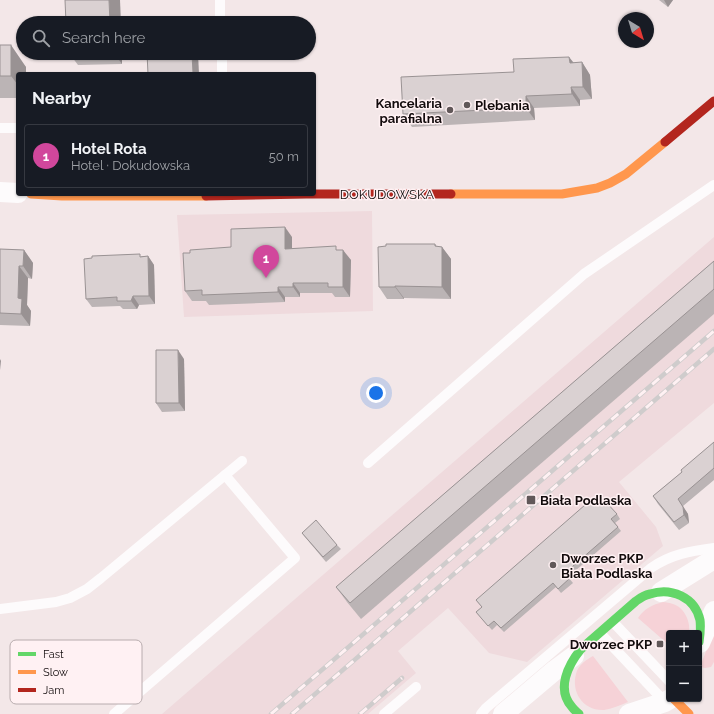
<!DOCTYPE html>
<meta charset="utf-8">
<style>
:root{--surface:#171b24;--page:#242831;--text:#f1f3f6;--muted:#9ea1a6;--line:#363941;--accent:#b0adaf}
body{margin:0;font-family:Raleway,sans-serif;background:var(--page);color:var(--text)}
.controls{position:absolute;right:12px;bottom:12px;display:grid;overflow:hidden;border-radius:4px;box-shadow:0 1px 3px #0004}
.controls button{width:36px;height:36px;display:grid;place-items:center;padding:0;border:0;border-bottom:1px solid var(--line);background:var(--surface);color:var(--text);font:20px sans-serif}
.compass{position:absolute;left:618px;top:12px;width:36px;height:36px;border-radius:50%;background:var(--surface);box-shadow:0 1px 3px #0004;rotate:142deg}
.you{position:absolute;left:376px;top:393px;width:14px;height:14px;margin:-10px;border:3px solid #fff;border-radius:50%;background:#1a73e8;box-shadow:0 0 0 6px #1a73e833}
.badge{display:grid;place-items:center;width:26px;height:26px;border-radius:50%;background:var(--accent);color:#fff;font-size:13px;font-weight:700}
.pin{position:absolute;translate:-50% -33px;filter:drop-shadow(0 1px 2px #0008)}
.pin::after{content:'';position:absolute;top:21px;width:14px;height:12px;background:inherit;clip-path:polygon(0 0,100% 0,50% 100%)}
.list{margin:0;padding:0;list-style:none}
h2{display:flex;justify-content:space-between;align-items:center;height:52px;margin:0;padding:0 16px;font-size:17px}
h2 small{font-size:13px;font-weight:400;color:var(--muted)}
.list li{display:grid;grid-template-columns:26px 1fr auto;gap:12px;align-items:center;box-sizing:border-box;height:64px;margin:0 8px 8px;padding:0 8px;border:1px solid var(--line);border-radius:4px}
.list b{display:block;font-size:15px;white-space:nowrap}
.list p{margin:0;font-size:13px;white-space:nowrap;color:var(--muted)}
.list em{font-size:13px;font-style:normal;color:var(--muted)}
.icon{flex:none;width:22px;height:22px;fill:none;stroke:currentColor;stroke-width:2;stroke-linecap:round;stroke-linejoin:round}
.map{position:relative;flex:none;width:714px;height:714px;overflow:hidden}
.search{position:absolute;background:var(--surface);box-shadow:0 1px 3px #0004;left:16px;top:16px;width:300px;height:44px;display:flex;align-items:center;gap:10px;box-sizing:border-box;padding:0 14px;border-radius:22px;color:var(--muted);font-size:15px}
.panel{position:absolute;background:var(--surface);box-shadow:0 1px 3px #0004;left:16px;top:72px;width:300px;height:124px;border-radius:4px}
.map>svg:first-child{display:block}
.built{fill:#efdadd}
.green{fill:#f6d2d7}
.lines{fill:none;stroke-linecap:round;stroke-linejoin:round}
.lane{stroke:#fdfbfc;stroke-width:10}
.street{stroke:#fdfbfc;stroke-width:20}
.fast{stroke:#63d668;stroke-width:9}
.slow{stroke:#ff974d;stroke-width:9}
.jam{stroke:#b3261e;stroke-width:9}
.rail-casing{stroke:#cfcccc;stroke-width:4.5}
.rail{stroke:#fff1f3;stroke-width:3;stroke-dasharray:9;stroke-linecap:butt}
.wall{fill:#bbb4b5}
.shaded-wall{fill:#999293}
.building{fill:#dad1d2;stroke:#999293}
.poi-dot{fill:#615859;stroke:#fff1f3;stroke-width:1.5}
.labels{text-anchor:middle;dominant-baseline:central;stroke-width:3;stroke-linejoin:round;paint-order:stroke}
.poi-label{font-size:13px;font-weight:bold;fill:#120b0c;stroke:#fff1f3;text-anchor:start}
.street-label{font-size:13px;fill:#120b0c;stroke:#fff1f3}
.key{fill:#fff1f3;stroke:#b8acae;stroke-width:1}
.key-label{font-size:11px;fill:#120b0c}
</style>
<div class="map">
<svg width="714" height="714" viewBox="0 0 714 714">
<rect width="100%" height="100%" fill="#f3e7e8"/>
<g class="built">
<polygon points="372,211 373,311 184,317 177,215"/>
<polygon points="714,237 714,403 619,482 656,527 663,546 527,662 489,653 448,608 398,651 416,673 368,714 162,714"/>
</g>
<g class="green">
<path d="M663 602C666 602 670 603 673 604 684 607 691 622 689 633H669V645L638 618C645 608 652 605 663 602Z"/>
<polygon points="714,630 714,662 711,667 705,668 700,667"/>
<path d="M593 656 628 702C620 705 612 709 604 710 583 711 571 692 576 674 578 665 586 660 593 656Z"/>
</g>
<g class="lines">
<g class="lane">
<polyline points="220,0 220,23"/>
<polyline points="222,53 222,74"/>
<polyline points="0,128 18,128"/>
<polyline points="368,463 584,274 714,185"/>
<polyline points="0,609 56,602 70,598 87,589 101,578 242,461"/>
<polyline points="613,622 669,681"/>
<polyline points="600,633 665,702"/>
<polyline points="114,714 295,558 225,475"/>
<polyline points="384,714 416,687"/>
<path d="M481 714 486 708 651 568C671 554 691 551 714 548"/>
</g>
<g class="street">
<polyline points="0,192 18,193"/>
<polyline points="661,592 714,559"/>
<polyline points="700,643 714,611"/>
<polyline points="503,714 555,670 574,656"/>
<polyline points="629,714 665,702 670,699"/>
</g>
<path class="fast" d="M579 714C577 712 574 710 572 707 556 689 568 665 581 649L636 601C640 598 645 595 650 594 671 587 695 597 700 620 701 627 700 635 699 642"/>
<g class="slow">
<polyline points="31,194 62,196 206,196"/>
<polyline points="451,194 562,194 597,188 610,183 626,174 665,142"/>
<polyline points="674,699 689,714"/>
</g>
<g class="jam">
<polyline points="665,142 714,101"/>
<polyline points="206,196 306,194 451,194"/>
</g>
<g class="rail-casing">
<g id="rail">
<polyline points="271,714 714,331"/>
<polyline points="292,714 714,349"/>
<polyline points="360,714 402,678"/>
</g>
</g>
<use href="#rail" class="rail"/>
</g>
<g class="wall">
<polygon points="659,0 673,0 668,7"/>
<polygon points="0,45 26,67 18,74 18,98 0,98"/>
<polygon points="69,53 122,53 122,64 78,65"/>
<polygon points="569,57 574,63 582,62 590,75 592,99 580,100 580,106 534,108 535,120 412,127 403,114 514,72"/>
<polygon points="292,237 292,248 339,250 351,260 350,297 335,297 332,293 300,293 300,297 285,297 285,302 209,305 206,301 192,301 185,291 231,247"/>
<polygon points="437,246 442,247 451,259 451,299 404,298 404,299 387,299 379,287"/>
<polygon points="0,249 24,250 33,263 32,279 28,278 27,305 31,311 30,326 0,325"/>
<polygon points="142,256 148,256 154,265 155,304 139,305 137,309 123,309 120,306 92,307 86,299"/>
<polygon points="714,261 714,314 361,619 347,602 336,587"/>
<polygon points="184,359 185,411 162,412 156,403"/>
<polygon points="714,442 714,480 683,506 688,514 689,523 679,530 658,504 653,496 682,472"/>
<polygon points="600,505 617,514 620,519 615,523 621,531 568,577 573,583 561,593 556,587 504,632 497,625 492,630 476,612 482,607 476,600"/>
<polygon points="302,533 337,545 341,549 326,562 305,537"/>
</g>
<g class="shaded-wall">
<polygon points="109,0 120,0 121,23 110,23"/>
<polygon points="664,0 673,0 668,7"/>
<polygon points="11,45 26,67 26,74 18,74 18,85 11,76"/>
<polygon points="114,53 122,53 122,64"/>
<polygon points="192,53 198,53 199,74 193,74"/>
<polygon points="569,57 578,69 570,63"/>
<polygon points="582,62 590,75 592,99 583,87"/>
<polygon points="571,87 580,100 580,106 572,94"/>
<polygon points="526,96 534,108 535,120 526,108"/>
<polygon points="285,227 292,237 292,259 285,249"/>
<polygon points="435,244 442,254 442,247 451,259 451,299 442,287"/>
<polygon points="24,250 33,263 32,279 23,266"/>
<polygon points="343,250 351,260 350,297 343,287"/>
<polygon points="148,256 154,265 155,304 149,296"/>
<polygon points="19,266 28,278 27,305 31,311 30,326 21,314 18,298"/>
<polygon points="293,283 300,293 300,297 293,287"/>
<polygon points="395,286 404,298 404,299 395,287"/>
<polygon points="278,287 285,297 285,302 278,292"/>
<polygon points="133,296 139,305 137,309 131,301"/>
<polygon points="178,350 184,359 185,411 179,403"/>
<polygon points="0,359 1,361 0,370"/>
<polygon points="678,499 688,514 689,523 684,515"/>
</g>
<g class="building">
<polygon points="65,0 109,0 110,23 66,23"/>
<rect x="0" y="45" width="11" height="31"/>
<polygon points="147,53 192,53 193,74 148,74"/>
<polygon points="569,57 570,63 582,62 583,87 571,87 572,94 526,96 526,108 403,114 401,77 514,72 513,59"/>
<polygon points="285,227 285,249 336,246 336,250 343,250 343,287 328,287 328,283 293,283 293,287 278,287 278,292 202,295 202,290 185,291 183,253 190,253 190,250 231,247 231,229"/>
<polygon points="386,244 435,244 435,246 442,247 442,287 395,286 395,287 379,287 378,247 386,246"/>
<polygon points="0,249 24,250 23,266 19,266 18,298 22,299 21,314 0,313"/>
<polygon points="140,254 140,257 148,256 149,296 133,296 131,301 117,301 117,297 86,299 84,259 92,258 92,256"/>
<polygon points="714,261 714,289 350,603 336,587"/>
<polygon points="156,350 178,350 179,403 156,403"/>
<polygon points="714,442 714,468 678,499 683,507 684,515 674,522 653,496 682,472 681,470"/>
<polygon points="593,498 600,505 605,501 617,514 611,519 618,527 565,573 570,578 558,589 553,583 501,628 494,621 488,626 476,612 482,607 476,600"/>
<polygon points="316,520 337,545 323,557 302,533"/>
</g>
<g class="poi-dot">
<circle cx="467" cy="105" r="4"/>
<circle cx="450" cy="110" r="4"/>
<rect x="526" y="495" width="10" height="10" rx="2"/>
<circle cx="553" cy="565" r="4"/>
<rect x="656" y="640" width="8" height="8" rx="2"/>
</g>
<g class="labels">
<g class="poi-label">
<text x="442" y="103" text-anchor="end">Kancelaria<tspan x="442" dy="15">parafialna</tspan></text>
<text x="475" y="105">Plebania</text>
<text x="540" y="500">Biała Podlaska</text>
<text x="561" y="558">Dworzec PKP<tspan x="561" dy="15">Biała Podlaska</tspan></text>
<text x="652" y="644" text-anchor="end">Dworzec PKP</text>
</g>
<g class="street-label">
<text x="387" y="194">DOKUDOWSKA</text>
</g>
</g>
<rect x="10" y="640" width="132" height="64" rx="6" class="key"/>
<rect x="18" y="652" width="18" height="4" fill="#63d668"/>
<rect x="18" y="670" width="18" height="4" fill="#ff974d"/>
<rect x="18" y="688" width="18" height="4" fill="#b3261e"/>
<g class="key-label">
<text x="43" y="658">Fast</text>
<text x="43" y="676">Slow</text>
<text x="43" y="694">Jam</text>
</g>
</svg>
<div class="controls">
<button>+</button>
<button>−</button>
</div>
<svg class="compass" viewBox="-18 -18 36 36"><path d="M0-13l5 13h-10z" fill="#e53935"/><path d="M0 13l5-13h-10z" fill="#9ea1a6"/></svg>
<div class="you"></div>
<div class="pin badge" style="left:266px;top:278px;background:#d1479c">1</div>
<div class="search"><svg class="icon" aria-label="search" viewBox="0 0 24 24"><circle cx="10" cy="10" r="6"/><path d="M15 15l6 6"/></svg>Search here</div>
<section class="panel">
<h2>Nearby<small></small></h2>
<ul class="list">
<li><span class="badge" style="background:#d1479c">1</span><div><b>Hotel Rota</b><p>Hotel · Dokudowska</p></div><em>50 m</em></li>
</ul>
</section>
</div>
